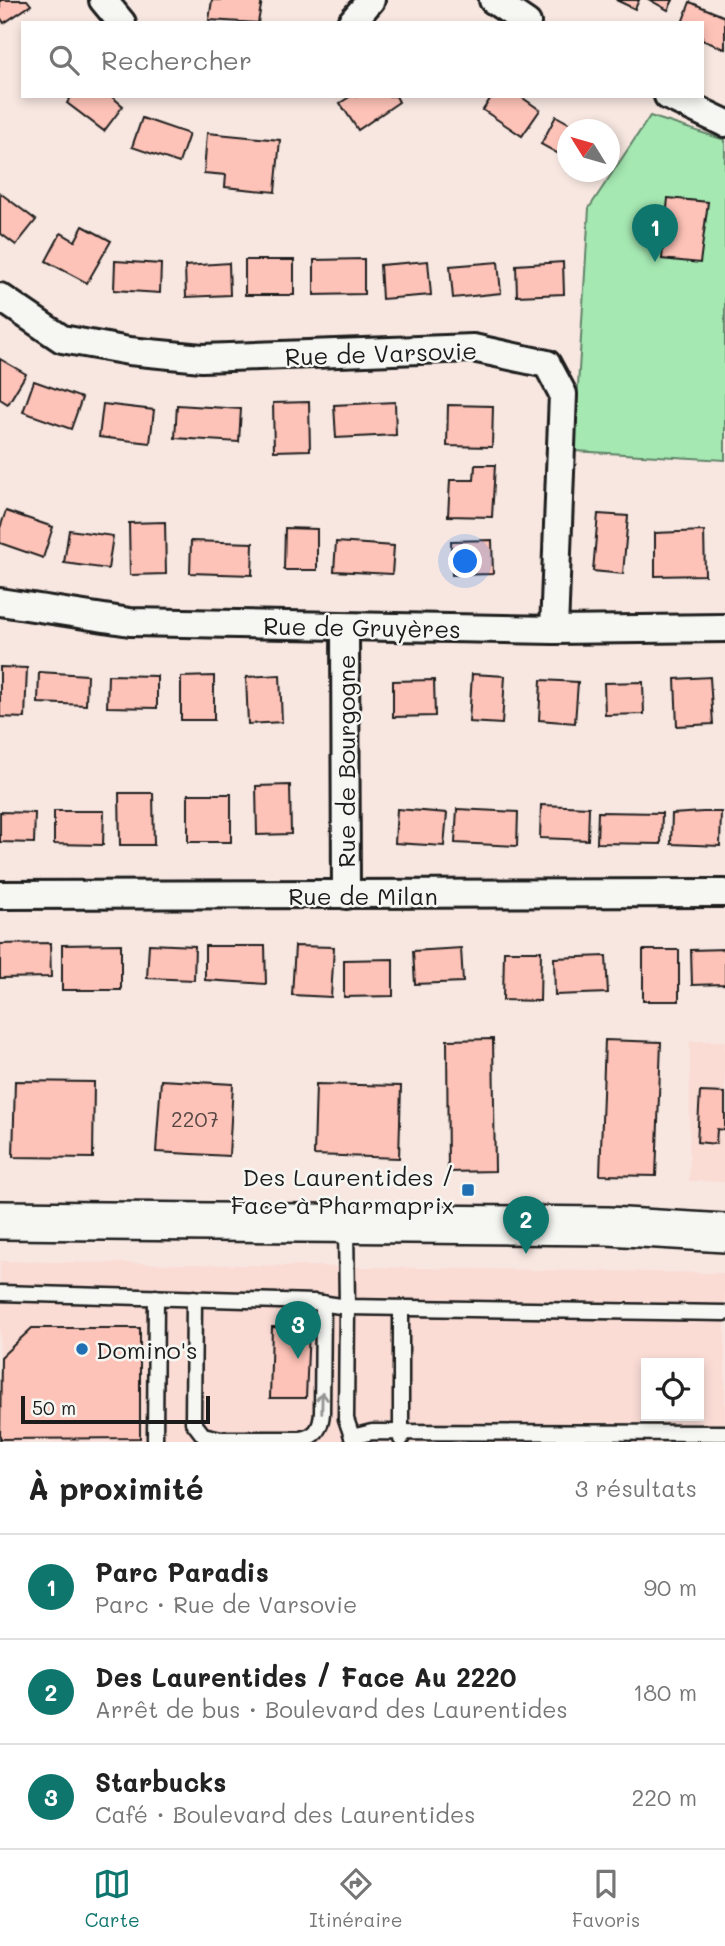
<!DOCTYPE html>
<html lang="fr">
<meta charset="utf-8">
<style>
:root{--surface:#fff;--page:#f2f2f2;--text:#222;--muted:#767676;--line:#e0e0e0;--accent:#0f766e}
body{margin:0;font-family:Mali,sans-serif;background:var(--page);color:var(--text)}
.controls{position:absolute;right:21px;bottom:21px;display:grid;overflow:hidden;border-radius:0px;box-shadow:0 4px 10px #0003}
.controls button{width:63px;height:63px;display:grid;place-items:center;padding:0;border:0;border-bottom:2px solid var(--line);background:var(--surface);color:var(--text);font:35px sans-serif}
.compass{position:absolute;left:557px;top:119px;width:63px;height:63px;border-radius:50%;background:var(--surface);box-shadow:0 4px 10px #0003;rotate:307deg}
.scale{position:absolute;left:21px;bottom:18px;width:189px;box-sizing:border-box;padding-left:7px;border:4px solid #1c1c1c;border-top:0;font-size:19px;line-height:24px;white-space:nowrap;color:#1c1c1c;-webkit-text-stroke:5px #f6f6f2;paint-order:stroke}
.you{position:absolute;left:466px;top:562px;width:24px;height:24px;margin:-18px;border:5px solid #fff;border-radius:50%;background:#1a73e8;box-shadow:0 0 0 10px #1a73e833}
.badge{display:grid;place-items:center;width:46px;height:46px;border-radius:50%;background:var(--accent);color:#fff;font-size:23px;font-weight:700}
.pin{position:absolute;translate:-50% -58px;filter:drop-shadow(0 2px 4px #0008)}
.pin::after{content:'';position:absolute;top:37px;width:24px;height:21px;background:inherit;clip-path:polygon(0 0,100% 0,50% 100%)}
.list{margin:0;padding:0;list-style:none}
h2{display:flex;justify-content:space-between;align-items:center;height:91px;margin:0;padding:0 28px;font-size:30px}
h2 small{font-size:23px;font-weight:400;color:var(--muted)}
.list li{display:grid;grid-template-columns:46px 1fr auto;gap:21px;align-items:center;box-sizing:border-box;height:105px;padding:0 28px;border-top:2px solid var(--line)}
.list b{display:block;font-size:26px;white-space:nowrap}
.list p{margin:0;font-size:23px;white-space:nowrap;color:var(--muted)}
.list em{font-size:23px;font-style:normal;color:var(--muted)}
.icon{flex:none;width:38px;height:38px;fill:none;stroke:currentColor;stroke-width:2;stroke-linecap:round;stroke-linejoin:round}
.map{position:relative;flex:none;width:725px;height:1442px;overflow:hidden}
.search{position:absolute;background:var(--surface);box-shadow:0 4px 10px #0003;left:21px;right:21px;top:21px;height:77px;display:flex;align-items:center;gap:18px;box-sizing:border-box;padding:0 24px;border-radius:0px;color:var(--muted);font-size:26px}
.sheet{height:406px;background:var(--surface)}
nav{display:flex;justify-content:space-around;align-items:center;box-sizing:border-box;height:98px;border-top:2px solid var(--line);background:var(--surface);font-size:19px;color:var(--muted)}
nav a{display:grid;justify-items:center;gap:4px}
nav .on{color:var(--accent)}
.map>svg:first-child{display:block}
.built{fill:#fadcd5;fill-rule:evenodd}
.green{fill:#a5e8b2;stroke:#608267;stroke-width:2}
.building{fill:#fec3b8;stroke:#1c1c1c;stroke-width:2}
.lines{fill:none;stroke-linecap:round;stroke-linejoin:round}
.lane-casing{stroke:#1c1c1c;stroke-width:19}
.street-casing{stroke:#1c1c1c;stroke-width:32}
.secondary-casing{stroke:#1c1c1c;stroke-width:42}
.lane{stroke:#f6f6f2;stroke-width:14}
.street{stroke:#f6f6f2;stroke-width:26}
.secondary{stroke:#f6f6f2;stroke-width:37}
.oneway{stroke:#949492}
.poi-dot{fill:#1f6fb2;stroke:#f6f6f2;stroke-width:2.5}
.labels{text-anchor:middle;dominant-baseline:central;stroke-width:5;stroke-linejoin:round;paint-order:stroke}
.number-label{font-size:21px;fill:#544643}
.street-label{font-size:24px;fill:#1c1c1c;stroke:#f6f6f2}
.poi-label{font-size:24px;fill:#1c1c1c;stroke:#f6f6f2;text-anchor:end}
</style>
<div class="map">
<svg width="725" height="1442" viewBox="0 0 725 1442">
<rect width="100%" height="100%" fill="#f8e7e1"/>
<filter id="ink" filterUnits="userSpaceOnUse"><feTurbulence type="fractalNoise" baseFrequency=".0143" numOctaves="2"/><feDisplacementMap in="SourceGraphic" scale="14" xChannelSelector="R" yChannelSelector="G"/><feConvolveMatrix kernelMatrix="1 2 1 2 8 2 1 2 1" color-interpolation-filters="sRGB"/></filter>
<g filter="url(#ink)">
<g class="built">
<polygon points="690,1041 725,1041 725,1182 689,1181"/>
<path d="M0 1261 725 1273V1442H0ZM646 1363H699V1416H646Z"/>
</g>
<polygon class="green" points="650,116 725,140 725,460 574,451 589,208"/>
<g class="building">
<polygon points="0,0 27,0 31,5 4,23 0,17"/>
<polygon points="212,0 262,0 258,23 209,20"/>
<polygon points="616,0 639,0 635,9"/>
<polygon points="650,0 673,0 668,10"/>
<polygon points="690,2 725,17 725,49 702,40 702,23 682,23"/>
<polygon points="72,96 111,96 123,106 104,131 67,103"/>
<polygon points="351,96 396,96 399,102 358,130 340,103"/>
<polygon points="492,96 520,96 540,110 522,136 483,110"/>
<polygon points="556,116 581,130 568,130 568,159 541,144"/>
<polygon points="142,118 189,134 179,163 132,147"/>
<polygon points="207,133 280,140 275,192 225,187 226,175 204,173"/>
<polygon points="0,193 36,220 16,245 0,233"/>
<polygon points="668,198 708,202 700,263 662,259"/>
<polygon points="83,226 111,241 87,283 46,261 61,233 75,241"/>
<polygon points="364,259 364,294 314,295 314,260"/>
<rect x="245" y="260" width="49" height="35"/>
<polygon points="115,261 161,264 160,293 114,290"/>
<polygon points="428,261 431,295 382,299 380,265"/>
<polygon points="498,262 501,293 453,298 450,266"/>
<polygon points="563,262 564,294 517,296 516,265"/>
<polygon points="229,263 230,295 186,297 185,266"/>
<polygon points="0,359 26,374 8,404 0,399"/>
<polygon points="34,381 82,398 71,429 23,412"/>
<polygon points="309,402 310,450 274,451 273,403"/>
<polygon points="395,402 396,435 336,438 334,405"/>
<polygon points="103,404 154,410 150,443 99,437"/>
<polygon points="177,405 241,409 239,442 175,438"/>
<polygon points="448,405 493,406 492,447 447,446"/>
<polygon points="475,465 495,465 492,517 448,516 450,480 474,480"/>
<polygon points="6,511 53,527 43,558 0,543 0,528"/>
<polygon points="598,514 628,516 623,574 593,571"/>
<polygon points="165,522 166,574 130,575 129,523"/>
<polygon points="285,528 317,529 317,570 284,570"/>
<polygon points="69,530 113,536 108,569 64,563"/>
<polygon points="704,531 705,575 655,576 655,533"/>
<polygon points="492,540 493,574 452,575 451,541"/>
<polygon points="191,541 253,543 252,575 190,573"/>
<polygon points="336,542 394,546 392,574 334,571"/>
<polygon points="0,667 27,668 25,718 0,717"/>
<polygon points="39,672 87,675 86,705 38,703"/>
<polygon points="472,674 505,676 502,724 469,722"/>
<polygon points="108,675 157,676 157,708 107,707"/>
<polygon points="280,675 282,722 248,724 246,677"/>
<polygon points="214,676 214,720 181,720 181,677"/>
<polygon points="710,677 713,724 677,726 675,679"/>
<polygon points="434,680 435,716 393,717 393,681"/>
<polygon points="541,680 578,682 575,723 539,720"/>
<polygon points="643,682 644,714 605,715 604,683"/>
<polygon points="290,785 291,834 257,835 256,786"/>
<polygon points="119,793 153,793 154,845 120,845"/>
<rect x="188" y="794" width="43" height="48"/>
<polygon points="541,805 589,807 588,840 540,838"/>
<polygon points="397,809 447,813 444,846 395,843"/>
<polygon points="457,809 518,812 517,846 455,843"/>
<polygon points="54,811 104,811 103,845 54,844"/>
<polygon points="0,812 35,813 34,843 0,842"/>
<polygon points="598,812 662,813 661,844 597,843"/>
<polygon points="703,812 721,812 720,846 671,844 672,814"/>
<polygon points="50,943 51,977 0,978 0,944"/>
<polygon points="121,944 121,990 62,990 62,945"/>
<polygon points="149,944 195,946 194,980 147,978"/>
<polygon points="205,946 265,946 266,984 205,980"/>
<polygon points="295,946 334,947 331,997 292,995"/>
<polygon points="461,948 463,982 415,984 413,951"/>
<polygon points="725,949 725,984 692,985 691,950"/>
<rect x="643" y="950" width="36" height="51"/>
<polygon points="504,951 541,951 540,1001 503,1000"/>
<polygon points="606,956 608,993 555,995 554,958"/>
<polygon points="393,959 393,996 344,997 344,960"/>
<polygon points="493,1039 495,1171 448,1172 447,1040"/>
<polygon points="605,1040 661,1042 656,1176 600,1175"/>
<polygon points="161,1080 233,1084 229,1156 156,1152"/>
<polygon points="15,1081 94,1082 93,1158 13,1157"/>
<polygon points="316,1084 401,1086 399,1158 314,1155"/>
<polygon points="700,1092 725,1093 725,1130 717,1129 716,1144 697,1142"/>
<polygon points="272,1327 309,1328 306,1398 270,1398"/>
<polygon points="32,1328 140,1328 140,1438 0,1439 1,1357"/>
</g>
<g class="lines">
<g class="lane-casing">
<g id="lane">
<polyline points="346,1224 347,1307 725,1313"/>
<polyline points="0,1293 314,1302 347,1307 346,1419 354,1442"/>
<path d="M194 1298 193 1422 203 1435 221 1439H300C316 1437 321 1428 322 1413L323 1303"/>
<polyline points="401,1308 401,1439"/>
<polyline points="352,1437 372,1432 725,1433"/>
<polyline points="155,1442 156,1297"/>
</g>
</g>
<g class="street-casing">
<g id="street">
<polyline points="103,0 122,23"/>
<polyline points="493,0 527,23"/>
<polyline points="351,23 371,0"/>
<polyline points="668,96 725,123"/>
<polyline points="0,297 62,339 129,351 202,358 473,348 547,364 563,394 554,630"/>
<polyline points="0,602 130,622 554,630 725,628"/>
<polyline points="345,627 346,895"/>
<polyline points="0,895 725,893"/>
</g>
</g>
<g class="secondary-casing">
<polyline id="secondary" points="0,1220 608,1226 725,1233"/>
</g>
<use href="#lane" class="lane"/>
<use href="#street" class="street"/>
<use href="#secondary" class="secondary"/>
</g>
<defs><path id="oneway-shaft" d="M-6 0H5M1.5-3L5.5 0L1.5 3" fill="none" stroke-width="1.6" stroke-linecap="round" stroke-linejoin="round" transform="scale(1.75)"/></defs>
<use class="oneway" href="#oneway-shaft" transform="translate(322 1402) rotate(-89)"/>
</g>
<g class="poi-dot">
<rect x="461" y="1183" width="14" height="14" rx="3.5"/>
<circle cx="82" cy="1349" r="7"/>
</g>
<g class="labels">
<g class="number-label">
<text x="195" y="1118">2207</text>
</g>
<g class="street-label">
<text transform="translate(381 353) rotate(-2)">Rue de Varsovie</text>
<text transform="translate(362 627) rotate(1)">Rue de Gruyères</text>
<text transform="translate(345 761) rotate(-90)">Rue de Bourgogne</text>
<text x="363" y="895">Rue de Milan</text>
</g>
<g class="poi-label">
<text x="454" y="1176">Des Laurentides /<tspan x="454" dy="28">Face à Pharmaprix</tspan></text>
<text x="96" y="1349" text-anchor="start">Domino's</text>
</g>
</g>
</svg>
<div class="controls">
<button><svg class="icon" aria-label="locate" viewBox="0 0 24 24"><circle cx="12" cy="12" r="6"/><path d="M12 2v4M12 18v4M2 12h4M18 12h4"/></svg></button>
</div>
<svg class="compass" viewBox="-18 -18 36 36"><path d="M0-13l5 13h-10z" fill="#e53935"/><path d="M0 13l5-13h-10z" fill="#767676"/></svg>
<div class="scale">50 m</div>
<div class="you"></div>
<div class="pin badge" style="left:655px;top:262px">1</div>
<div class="pin badge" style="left:526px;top:1254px">2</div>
<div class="pin badge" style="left:298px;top:1359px">3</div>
<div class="search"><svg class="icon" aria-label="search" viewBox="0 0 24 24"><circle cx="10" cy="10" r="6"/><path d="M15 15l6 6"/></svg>Rechercher</div>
</div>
<section class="sheet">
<h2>À proximité<small>3 résultats</small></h2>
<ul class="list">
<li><span class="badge">1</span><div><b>Parc Paradis</b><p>Parc · Rue de Varsovie</p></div><em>90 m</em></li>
<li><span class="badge">2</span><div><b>Des Laurentides / Face Au 2220</b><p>Arrêt de bus · Boulevard des Laurentides</p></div><em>180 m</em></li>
<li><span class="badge">3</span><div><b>Starbucks</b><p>Café · Boulevard des Laurentides</p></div><em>220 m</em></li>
</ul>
</section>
<nav>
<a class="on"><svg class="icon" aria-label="map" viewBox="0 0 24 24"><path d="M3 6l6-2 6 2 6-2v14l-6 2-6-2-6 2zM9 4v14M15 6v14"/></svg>Carte</a>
<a><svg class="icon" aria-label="directions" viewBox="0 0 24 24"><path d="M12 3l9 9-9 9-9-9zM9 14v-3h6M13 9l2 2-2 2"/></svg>Itinéraire</a>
<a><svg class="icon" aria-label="saved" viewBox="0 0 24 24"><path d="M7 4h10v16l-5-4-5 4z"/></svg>Favoris</a>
</nav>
